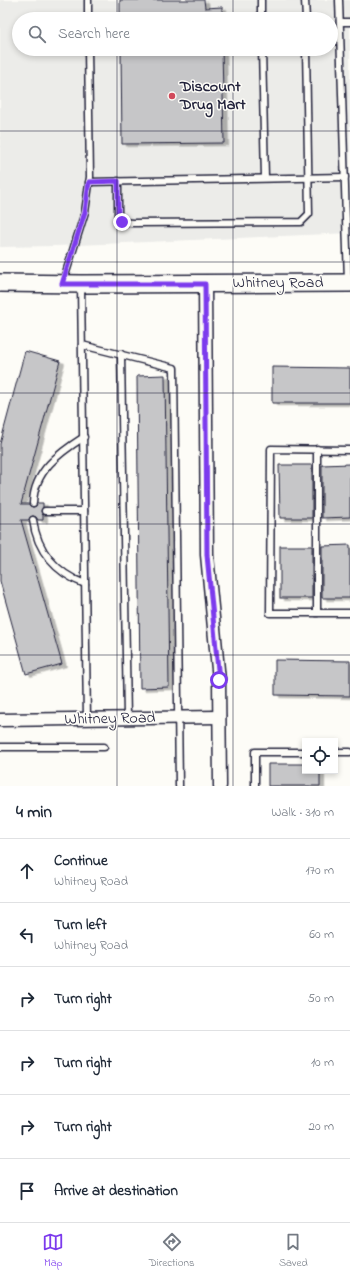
<!DOCTYPE html>
<meta charset="utf-8">
<style>
:root{--surface:#fff;--page:#f6f6f7;--text:#1f2937;--muted:#747a83;--line:#e0e1e3;--accent:#7c3aed}
body{margin:0;font-family:"Indie Flower",sans-serif;background:var(--page);color:var(--text)}
.controls{position:absolute;right:12px;bottom:12px;display:grid;overflow:hidden;border-radius:0px;box-shadow:0 2px 6px #0003}
.controls button{width:36px;height:36px;display:grid;place-items:center;padding:0;border:0;border-bottom:1px solid var(--line);background:var(--surface);color:var(--text);font:20px sans-serif}
.stop{position:absolute;width:12px;height:12px;margin:-9px;border:3px solid #7c3aed;border-radius:50%;background:#fff}
.stop.end{background:#7c3aed;border-color:#fff;box-shadow:0 1px 4px #0008}
.list{margin:0;padding:0;list-style:none}
h2{display:flex;justify-content:space-between;align-items:center;height:52px;margin:0;padding:0 16px;font-size:17px}
h2 small{font-size:13px;font-weight:400;color:var(--muted)}
.list li{display:grid;grid-template-columns:26px 1fr auto;gap:12px;align-items:center;box-sizing:border-box;height:64px;padding:0 16px;border-top:1px solid var(--line)}
.list b{display:block;font-size:15px;white-space:nowrap}
.list p{margin:0;font-size:13px;white-space:nowrap;color:var(--muted)}
.list em{font-size:13px;font-style:normal;color:var(--muted)}
.icon{flex:none;width:22px;height:22px;fill:none;stroke:currentColor;stroke-width:2;stroke-linecap:round;stroke-linejoin:round}
.map{position:relative;flex:none;width:350px;height:786px;overflow:hidden}
.search{position:absolute;background:var(--surface);box-shadow:0 2px 6px #0003;left:12px;right:12px;top:12px;height:44px;display:flex;align-items:center;gap:10px;box-sizing:border-box;padding:0 14px;border-radius:22px;color:var(--muted);font-size:15px}
.sheet{height:436px;background:var(--surface)}
nav{display:flex;justify-content:space-around;align-items:center;box-sizing:border-box;height:56px;border-top:1px solid var(--line);background:var(--surface);font-size:11px;color:var(--muted)}
nav a{display:grid;justify-items:center;gap:2px}
nav .on{color:var(--accent)}
.map>svg:first-child{display:block}
.built{fill:#ecece9;fill-rule:evenodd}
.building{fill:#c6c6c8;stroke:#22223b;filter:url(#shadow)}
.lines{fill:none;stroke-linecap:round;stroke-linejoin:round}
.lane-casing{stroke:#22223b;stroke-width:9}
.street-casing{stroke:#22223b;stroke-width:15}
.secondary-casing{stroke:#22223b;stroke-width:20}
.lane{stroke:#fdfcf7;stroke-width:6}
.street{stroke:#fdfcf7;stroke-width:12}
.secondary{stroke:#fdfcf7;stroke-width:17}
.route{stroke:#7c3aed;stroke-width:5}
.grid{fill:none;stroke:#22223b;stroke-width:1;stroke-opacity:0.55}
.poi-dot{fill:#d1495b;stroke:#fdfcf7;stroke-width:1.5}
.labels{text-anchor:middle;dominant-baseline:central;stroke-width:3;stroke-linejoin:round;paint-order:stroke}
.poi-label{font-size:16px;font-weight:bold;fill:#22223b;stroke:#fdfcf7;text-anchor:start}
.street-label{font-size:16px;fill:#22223b;stroke:#fdfcf7}
</style>
<div class="map">
<svg width="350" height="786" viewBox="0 0 350 786">
<defs>
<filter id="shadow"><feDropShadow dx="4.5" dy="2.5" stdDeviation="0" flood-color="#0004"/></filter>
</defs>
<rect width="100%" height="100%" fill="#fdfcf7"/>
<filter id="ink" filterUnits="userSpaceOnUse"><feTurbulence type="fractalNoise" baseFrequency=".025" numOctaves="2"/><feDisplacementMap in="SourceGraphic" scale="8" xChannelSelector="R" yChannelSelector="G"/><feConvolveMatrix kernelMatrix="1 2 1 2 8 2 1 2 1" color-interpolation-filters="sRGB"/></filter>
<g filter="url(#ink)">
<path class="built" d="M0 0H350V233L56 246 0 247ZM19 19H331V49H19Z"/>
<g class="building">
<polygon points="120,0 204,0 205,8 222,7 222,19 120,19"/>
<polygon points="121,49 222,49 224,143 122,144"/>
<polygon points="25,351 60,361 21,504 29,504 30,506 33,507 36,506 37,503 43,503 43,507 41,511 43,515 43,520 38,520 36,517 33,516 30,517 29,520 21,520 62,664 26,674 0,581 0,444"/>
<polygon points="272,367 350,368 350,403 272,403"/>
<polygon points="165,375 169,687 140,688 137,376"/>
<polygon points="350,464 350,517 322,518 322,465"/>
<polygon points="279,465 312,465 312,518 280,518"/>
<polygon points="350,545 350,598 322,598 322,546"/>
<rect x="280" y="546" width="32" height="52"/>
<polygon points="275,660 350,661 350,696 275,695"/>
<polygon points="268,764 305,764 305,771 320,771 320,786 268,786"/>
</g>
<g class="lines">
<g class="lane-casing">
<g id="lane">
<polyline points="88,0 88,19"/>
<polyline points="261,0 261,19"/>
<polyline points="305,0 306,19"/>
<polyline points="339,0 348,281"/>
<polyline points="340,22 350,22"/>
<polyline points="262,49 265,178"/>
<polyline points="118,181 118,216 122,222 132,223 301,222 309,214 306,49"/>
<polyline points="89,182 345,177"/>
<polyline points="63,282 85,212 90,177 88,49"/>
<polyline points="81,286 87,719"/>
<polyline points="82,345 174,368 179,786"/>
<polyline points="121,354 127,718"/>
<polyline points="350,450 271,449 270,613 350,613"/>
<path d="M33 503C34 471 59 453 84 437"/>
<polyline points="45,511 84,511"/>
<path d="M33 520C37 551 56 573 85 584"/>
<polyline points="317,613 317,449"/>
<polyline points="0,747 104,747"/>
<polyline points="335,752 350,752"/>
<polyline points="255,786 255,752 305,752"/>
</g>
</g>
<g class="street-casing">
<g id="street">
<polyline points="205,284 207,555 219,680 220,786"/>
<polyline points="0,720 219,717"/>
</g>
</g>
<g class="secondary-casing">
<polyline id="secondary" points="0,283 81,284 350,283"/>
</g>
<use href="#lane" class="lane"/>
<use href="#street" class="street"/>
<use href="#secondary" class="secondary"/>
</g>
</g>
<g class="lines" filter="url(#ink)">
<polyline class="route" points="122,222 118,216 118,181 89,182 85,212 62,284 205,284 207,555 219,680"/>
</g>
<path class="grid" d="M117 0V19M233 0V19M117 49V786M233 49V786M0 131H350M0 262H350M0 393H350M0 524H350M0 655H350"/>
<circle class="poi-dot" cx="172" cy="96" r="4"/>
<g class="labels">
<g class="poi-label">
<text x="180" y="87">Discount<tspan x="180" dy="18">Drug Mart</tspan></text>
</g>
<g class="street-label">
<text x="278" y="283">Whitney Road</text>
<text transform="translate(110 719) rotate(-1)">Whitney Road</text>
</g>
</g>
</svg>
<div class="controls">
<button><svg class="icon" aria-label="locate" viewBox="0 0 24 24"><circle cx="12" cy="12" r="6"/><path d="M12 2v4M12 18v4M2 12h4M18 12h4"/></svg></button>
</div>
<div class="stop" style="left:219px;top:680px"></div>
<div class="stop end" style="left:122px;top:222px"></div>
<div class="search"><svg class="icon" aria-label="search" viewBox="0 0 24 24"><circle cx="10" cy="10" r="6"/><path d="M15 15l6 6"/></svg>Search here</div>
</div>
<section class="sheet">
<h2>4 min<small>Walk · 310 m</small></h2>
<ul class="list">
<li><svg class="icon" aria-label="ahead" viewBox="0 0 24 24"><path d="M12 20V5M6 11l6-6 6 6"/></svg><div><b>Continue</b><p>Whitney Road</p></div><em>170 m</em></li>
<li><svg class="icon" aria-label="left" viewBox="0 0 24 24"><path d="M17 20v-9H6M10 6l-5 5 5 5"/></svg><div><b>Turn left</b><p>Whitney Road</p></div><em>60 m</em></li>
<li><svg class="icon" aria-label="right" viewBox="0 0 24 24"><path d="M7 20v-9h11M14 6l5 5-5 5"/></svg><div><b>Turn right</b></div><em>50 m</em></li>
<li><svg class="icon" aria-label="right" viewBox="0 0 24 24"><path d="M7 20v-9h11M14 6l5 5-5 5"/></svg><div><b>Turn right</b></div><em>10 m</em></li>
<li><svg class="icon" aria-label="right" viewBox="0 0 24 24"><path d="M7 20v-9h11M14 6l5 5-5 5"/></svg><div><b>Turn right</b></div><em>20 m</em></li>
<li><svg class="icon" aria-label="arrive" viewBox="0 0 24 24"><path d="M6 21V4h12l-3 4 3 4H6"/></svg><div><b>Arrive at destination</b></div></li>
</ul>
</section>
<nav>
<a class="on"><svg class="icon" aria-label="map" viewBox="0 0 24 24"><path d="M3 6l6-2 6 2 6-2v14l-6 2-6-2-6 2zM9 4v14M15 6v14"/></svg>Map</a>
<a><svg class="icon" aria-label="directions" viewBox="0 0 24 24"><path d="M12 3l9 9-9 9-9-9zM9 14v-3h6M13 9l2 2-2 2"/></svg>Directions</a>
<a><svg class="icon" aria-label="saved" viewBox="0 0 24 24"><path d="M7 4h10v16l-5-4-5 4z"/></svg>Saved</a>
</nav>
